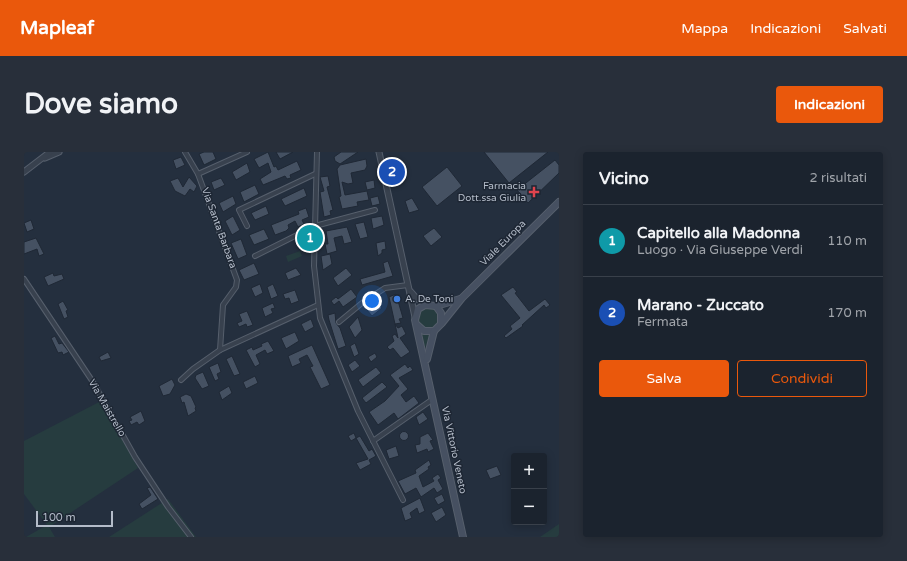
<!DOCTYPE html>
<html lang="it">
<meta charset="utf-8">
<style>
:root{--surface:#1b232e;--page:#282f3a;--text:#f1f3f6;--muted:#a0a4aa;--line:#39404a;--accent:#ea580c}
body{margin:0;font-family:"Varela Round",sans-serif;background:var(--page);color:var(--text)}
.controls{position:absolute;right:12px;bottom:12px;display:grid;overflow:hidden;border-radius:4px;box-shadow:0 2px 10px #0003}
.controls button{width:36px;height:36px;display:grid;place-items:center;padding:0;border:0;border-bottom:1px solid var(--line);background:var(--surface);color:var(--text);font:20px sans-serif}
.scale{position:absolute;left:12px;bottom:10px;width:77px;box-sizing:border-box;padding-left:4px;border:2px solid #b4bcc9;border-top:0;font-size:11px;line-height:14px;white-space:nowrap;color:#b4bcc9;-webkit-text-stroke:3px #1d2633;paint-order:stroke}
.you{position:absolute;left:348px;top:149px;width:14px;height:14px;margin:-10px;border:3px solid #fff;border-radius:50%;background:#1a73e8;box-shadow:0 0 0 6px #1a73e833}
.badge{display:grid;place-items:center;width:26px;height:26px;border-radius:50%;background:var(--accent);color:#fff;font-size:13px;font-weight:700}
.pin{position:absolute;translate:-50% -50%;border:2px solid #fff;box-shadow:0 1px 4px #0006}
.list{margin:0;padding:0;list-style:none}
h2{display:flex;justify-content:space-between;align-items:center;height:52px;margin:0;padding:0 16px;font-size:17px}
h2 small{font-size:13px;font-weight:400;color:var(--muted)}
.list li{display:grid;grid-template-columns:26px 1fr auto;gap:12px;align-items:center;box-sizing:border-box;height:72px;padding:0 16px;border-top:1px solid var(--line)}
.list b{display:block;font-size:15px;white-space:nowrap}
.list p{margin:0;font-size:13px;white-space:nowrap;color:var(--muted)}
.list em{font-size:13px;font-style:normal;color:var(--muted)}
.actions{display:flex;gap:8px;padding:12px 16px}
.actions a{flex:1;padding:9px 0;border:1px solid var(--accent);border-radius:4px;text-align:center;font-size:14px;color:var(--accent)}
.actions .main{background:var(--accent);color:#fff}
.map{position:relative;flex:none;width:535px;height:385px;overflow:hidden;border-radius:4px}
header{display:flex;align-items:center;gap:24px;box-sizing:border-box;height:56px;padding:0 20px;background:var(--accent);color:#fff}
header strong{font-size:19px}
nav{display:flex;gap:22px;margin-inline-start:auto;font-size:14px}
.intro{display:flex;align-items:center;justify-content:space-between;box-sizing:border-box;height:96px;padding:0 24px}
h1{margin:0;font-size:28px}
.button{padding:10px 18px;border-radius:4px;background:var(--accent);color:#fff;font-size:14px;font-weight:700}
main{display:flex;gap:24px;padding:0 24px}
aside{flex:1;background:var(--surface);border-radius:4px;box-shadow:0 2px 10px #0003}
.map>svg:first-child{display:block}
.green{fill:#263c3f}
.building{fill:#455162;stroke:#1f2835}
.lines{fill:none;stroke-linecap:round;stroke-linejoin:round}
.minor-casing{stroke:#565f6c;stroke-width:6}
.tertiary-casing{stroke:#565f6c;stroke-width:7}
.secondary-casing{stroke:#565f6c;stroke-width:8}
.minor{stroke:#38414e;stroke-width:4}
.tertiary{stroke:#38414e;stroke-width:5}
.secondary{stroke:#465061;stroke-width:6}
.health-dot{fill:#e0444e;stroke:#1d2633;stroke-width:1.5}
.shop-dot{fill:#3f7fe0;stroke:#1d2633;stroke-width:1.5}
.labels{text-anchor:middle;dominant-baseline:central;stroke-width:3;stroke-linejoin:round;paint-order:stroke}
.poi-label{font-size:10px;fill:#b4bcc9;stroke:#1d2633;text-anchor:end}
.street-label{font-size:10px;fill:#b4bcc9;stroke:#1d2633}
</style>
<header>
<strong>Mapleaf</strong>
<nav><a>Mappa</a><a>Indicazioni</a><a>Salvati</a></nav>
</header>
<div class="intro"><h1>Dove siamo</h1><a class="button">Indicazioni</a></div>
<main>
<div class="map">
<svg width="535" height="385" viewBox="0 0 535 385">
<rect width="100%" height="100%" fill="#242f3e"/>
<g class="green">
<polygon points="276,99 278,104 264,110 262,104"/>
<circle cx="405" cy="166" r="11"/>
<polygon points="395,180 406,183 400,199"/>
<polygon points="77,249 114,316 25,375 31,385 2,385 23,373 0,342 0,289"/>
<polygon points="144,347 172,385 85,385"/>
<polygon points="535,372 535,385 516,385"/>
</g>
<g class="building">
<polygon points="180,0 189,0 192,7 180,13 175,2"/>
<polygon points="244,0 250,15 252,14 254,18 273,9 277,18 266,23 267,26 263,27 261,24 239,33 236,27 247,20 244,11 235,16 230,7"/>
<polygon points="252,0 269,0 256,7"/>
<polygon points="317,0 334,0 316,12 311,9 310,5"/>
<polygon points="460,0 524,0 485,31"/>
<polygon points="157,5 161,13 152,17 149,8"/>
<polygon points="342,7 343,14 341,18 327,21 329,31 324,32 318,30 321,43 343,39 345,48 333,50 334,54 318,57 315,45 317,44 313,17 316,13"/>
<polygon points="531,8 535,13 535,21 504,51 493,38"/>
<polygon points="223,11 226,20 212,28 208,20"/>
<polygon points="423,15 438,34 413,54 398,35"/>
<polygon points="304,24 306,34 303,35 309,58 306,59 307,63 300,65 296,40 300,39 296,25"/>
<polygon points="165,25 173,34 170,40 166,37 161,44 151,39 146,29 154,26 159,35"/>
<polygon points="197,26 201,33 190,38 187,30"/>
<polygon points="350,28 351,36 343,38 341,30"/>
<polygon points="231,33 235,42 220,50 216,40"/>
<polygon points="280,36 283,44 261,54 257,47"/>
<polygon points="209,44 212,52 199,60 195,51"/>
<polygon points="354,44 356,52 348,54 346,46"/>
<polygon points="388,46 395,58 385,61 381,49"/>
<polygon points="242,54 245,62 231,68 227,61"/>
<polygon points="282,56 285,65 278,68 280,72 274,75 271,69 264,73 265,76 262,79 251,83 247,73 275,62 274,59"/>
<polygon points="209,64 216,78 208,83 201,69"/>
<polygon points="358,64 360,73 349,77 347,66"/>
<polygon points="7,68 10,77 3,80 0,71"/>
<polygon points="340,70 344,85 336,87 331,72"/>
<polygon points="323,75 328,90 320,92 318,84 310,86 313,99 303,102 301,92 304,92 302,79"/>
<polygon points="410,76 418,85 407,94 399,84"/>
<polygon points="240,77 245,87 230,93 225,83"/>
<polygon points="12,86 20,102 15,104 13,97 0,102 0,90"/>
<polygon points="217,87 223,103 214,107 207,91"/>
<polygon points="361,89 362,97 358,98 358,101 354,104 352,91"/>
<polygon points="306,102 308,112 299,118 297,104"/>
<polygon points="364,109 369,124 338,133 336,127 361,120 359,111"/>
<polygon points="230,111 235,122 220,128 215,118"/>
<polygon points="272,116 277,123 264,128 261,121"/>
<polygon points="322,116 328,123 314,134 309,126"/>
<polygon points="29,121 30,124 38,122 40,127 24,134 20,125"/>
<polygon points="236,132 239,141 231,145 227,136"/>
<polygon points="249,132 254,144 247,147 243,135"/>
<polygon points="489,135 493,140 491,141 505,159 521,147 526,153 522,156 520,153 498,173 499,174 482,186 480,184 488,177 486,174 496,166 477,143"/>
<polygon points="327,137 333,145 319,155 315,149 310,153 307,149 312,145 314,147"/>
<polygon points="271,138 275,149 267,152 265,146 261,147 259,142"/>
<polygon points="372,142 379,166 375,167 377,171 371,172 365,145"/>
<polygon points="39,149 44,158 42,159 44,165 40,167 34,152"/>
<polygon points="354,149 358,156 348,164 343,158"/>
<polygon points="249,151 251,156 247,157 249,161 241,165 238,156"/>
<polygon points="223,159 229,173 223,175 222,172 215,175 213,171 218,169 215,162"/>
<polygon points="311,161 312,171 316,176 322,194 314,197 305,168 304,163"/>
<polygon points="334,165 338,178 331,186 325,175"/>
<polygon points="287,167 290,175 281,180 277,172"/>
<polygon points="371,172 374,176 378,174 382,182 376,186 386,200 377,206 369,196 366,198 363,195 370,189 368,184 371,182 374,186"/>
<polygon points="271,180 275,189 262,197 257,186"/>
<polygon points="31,184 35,192 38,191 45,200 39,203 38,200 34,201 27,186"/>
<polygon points="244,189 250,199 243,202 241,198 232,203 236,212 231,215 222,198 228,195 229,198 238,194 237,192"/>
<polygon points="331,191 335,202 330,205 326,194"/>
<polygon points="288,193 306,233 297,237 286,215 289,214 283,203 275,207 277,211 268,215 264,204"/>
<polygon points="84,200 87,206 77,209 75,205"/>
<polygon points="351,201 353,205 347,210 344,205"/>
<polygon points="208,204 216,222 210,224 202,207"/>
<polygon points="331,208 336,214 328,220 324,213"/>
<polygon points="194,211 197,220 193,222 195,227 191,229 185,215"/>
<polygon points="381,212 384,216 386,214 389,218 375,226 384,237 377,243 382,250 390,244 395,251 374,267 370,261 354,273 345,260 361,249 375,234 366,223"/>
<polygon points="352,215 357,221 339,235 334,228"/>
<polygon points="179,220 185,234 178,237 171,226 172,223"/>
<polygon points="231,224 234,231 222,237 219,230"/>
<polygon points="148,227 151,233 146,242 139,244 135,234"/>
<polygon points="358,230 363,235 342,251 338,246"/>
<polygon points="205,234 208,241 198,248 195,240"/>
<polygon points="162,242 167,244 172,255 171,256 172,259 164,264 160,250 158,251 156,245"/>
<polygon points="117,259 121,269 115,273 113,270 107,273 105,269 108,268 106,265"/>
<polygon points="399,260 404,267 395,273 392,265"/>
<circle cx="380" cy="284" r="4.5"/>
<polygon points="330,281 332,286 327,289 324,284"/>
<polygon points="404,281 409,288 406,289 410,297 404,300 403,297 393,301 391,293 396,292 396,285"/>
<polygon points="336,284 345,299 348,297 352,304 345,308 347,312 336,318 332,311 344,307 332,286"/>
<polygon points="372,294 375,304 365,307 362,298"/>
<polygon points="405,308 407,313 404,315 405,317 395,324 399,335 410,329 408,326 414,322 417,326 414,328 419,337 413,341 410,336 397,345 392,336 381,342 374,329 392,321 391,318"/>
<polygon points="473,314 477,323 466,327 462,318"/>
<polygon points="126,335 134,347 118,357 115,352 127,343 123,336"/>
<polygon points="418,342 421,349 414,353 410,346"/>
<polygon points="396,346 401,359 395,362 393,356 386,361 388,366 381,369 377,356"/>
<polygon points="418,355 422,363 412,370 407,361"/>
</g>
<g class="lines">
<g class="minor-casing">
<g id="minor">
<polyline points="293,0 290,114 296,166 334,259 379,348"/>
<polyline points="174,22 223,0"/>
<polyline points="223,74 215,58 291,22"/>
<polyline points="231,104 291,74 351,58"/>
<polyline points="0,127 69,230 111,305 144,355 167,385"/>
<polyline points="315,170 338,151 361,136 384,133"/>
<polyline points="196,198 294,153"/>
<polyline points="157,228 169,217 196,198 199,153 212,135 213,128 174,22 161,0"/>
<polyline points="349,289 409,247"/>
</g>
</g>
<g class="tertiary-casing">
<g id="tertiary">
<polyline points="355,0 391,165"/>
<polyline points="21,6 35,0"/>
<polyline points="0,20 26,0"/>
<polyline points="387,140 393,147 405,152"/>
</g>
</g>
<g class="secondary-casing">
<g id="secondary">
<polyline points="412,154 436,147"/>
<polyline points="418,171 438,146 535,50"/>
<polyline points="392,172 400,179 410,179 417,172 417,161 412,154 401,153 394,157 391,168 439,385"/>
<polyline points="403,207 410,179"/>
</g>
</g>
<use href="#minor" class="minor"/>
<use href="#tertiary" class="tertiary"/>
<use href="#secondary" class="secondary"/>
</g>
<path class="health-dot" d="M508 34h4v4h4v4h-4v4h-4v-4h-4v-4h4z"/>
<circle class="shop-dot" cx="373" cy="147" r="4"/>
<g class="labels">
<g class="poi-label">
<text x="502" y="34">Farmacia<tspan x="502" dy="12">Dott.ssa Giulia</tspan></text>
<text x="381" y="147" text-anchor="start">A. De Toni</text>
</g>
<g class="street-label">
<text transform="translate(195 76) rotate(70)">Via Santa Barbara</text>
<text transform="translate(479 91) rotate(-45)">Viale Europa</text>
<text transform="translate(83 256) rotate(60)">Via Maistrello</text>
<text transform="translate(430 298) rotate(78)">Via Vittorio Veneto</text>
</g>
</g>
</svg>
<div class="controls">
<button>+</button>
<button>−</button>
</div>
<div class="scale">100 m</div>
<div class="you"></div>
<div class="pin badge" style="left:286px;top:86px;background:#0f9aa8">1</div>
<div class="pin badge" style="left:368px;top:20px;background:#1a4fb4">2</div>
</div>
<aside>
<h2>Vicino<small>2 risultati</small></h2>
<ul class="list">
<li><span class="badge" style="background:#0f9aa8">1</span><div><b>Capitello alla Madonna</b><p>Luogo · Via Giuseppe Verdi</p></div><em>110 m</em></li>
<li><span class="badge" style="background:#1a4fb4">2</span><div><b>Marano - Zuccato</b><p>Fermata</p></div><em>170 m</em></li>
</ul>
<div class="actions"><a class="main">Salva</a><a>Condividi</a></div>
</aside>
</main>
